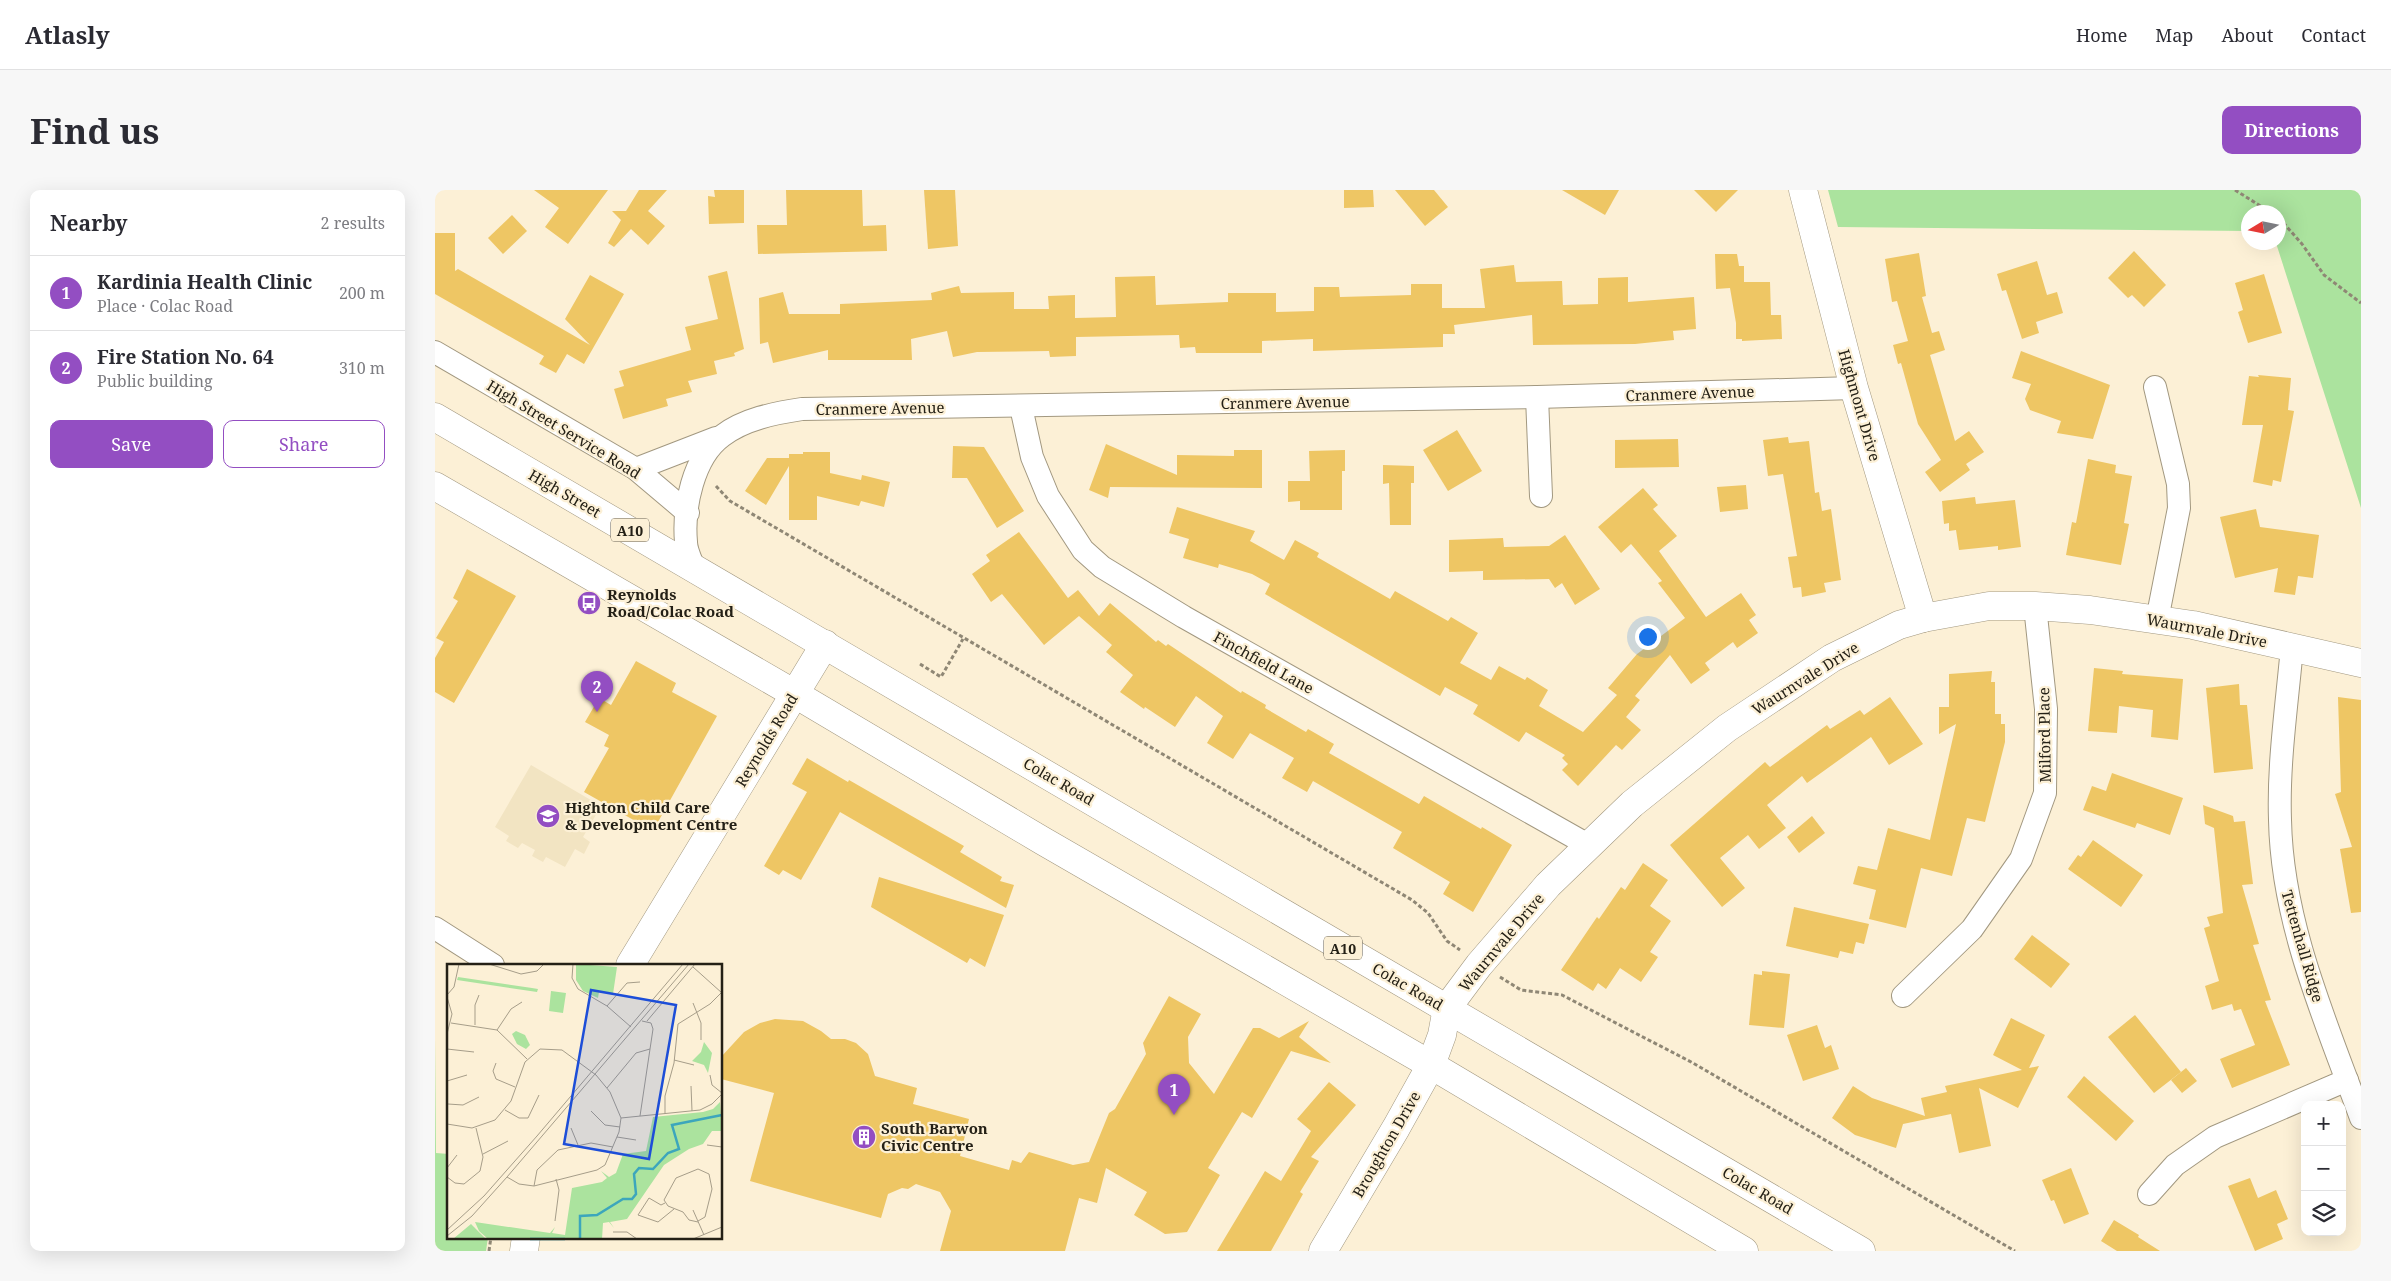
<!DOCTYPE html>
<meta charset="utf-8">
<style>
:root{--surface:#fff;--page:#f7f7f7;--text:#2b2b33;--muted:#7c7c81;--line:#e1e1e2;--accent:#934ec2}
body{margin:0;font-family:"Noto Serif",serif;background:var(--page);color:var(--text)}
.controls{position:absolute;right:15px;bottom:15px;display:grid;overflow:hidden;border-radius:10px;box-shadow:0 5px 20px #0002}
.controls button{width:45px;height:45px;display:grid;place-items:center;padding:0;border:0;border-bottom:1px solid var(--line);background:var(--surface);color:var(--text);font:25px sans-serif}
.compass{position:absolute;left:1806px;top:15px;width:45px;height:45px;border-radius:50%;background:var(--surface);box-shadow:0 5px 20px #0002;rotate:260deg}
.you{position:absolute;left:1212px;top:446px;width:18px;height:18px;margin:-12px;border:4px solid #fff;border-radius:50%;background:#1a73e8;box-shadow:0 0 0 8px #1a73e833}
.badge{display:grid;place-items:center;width:32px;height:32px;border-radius:50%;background:var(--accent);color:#fff;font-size:16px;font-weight:700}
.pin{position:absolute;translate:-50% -41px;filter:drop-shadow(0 1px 2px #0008)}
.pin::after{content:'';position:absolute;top:26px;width:18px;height:15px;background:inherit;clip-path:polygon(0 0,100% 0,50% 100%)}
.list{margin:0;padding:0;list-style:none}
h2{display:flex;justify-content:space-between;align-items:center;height:65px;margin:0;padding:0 20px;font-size:21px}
h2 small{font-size:16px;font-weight:400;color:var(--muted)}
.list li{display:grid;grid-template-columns:32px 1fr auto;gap:15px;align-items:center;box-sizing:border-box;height:75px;padding:0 20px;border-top:1px solid var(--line)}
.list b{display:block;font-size:19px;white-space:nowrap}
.list p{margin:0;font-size:16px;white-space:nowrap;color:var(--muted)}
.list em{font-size:16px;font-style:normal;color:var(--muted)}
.actions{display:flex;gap:10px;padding:15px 20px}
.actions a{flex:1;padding:11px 0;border:1px solid var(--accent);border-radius:10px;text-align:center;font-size:18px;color:var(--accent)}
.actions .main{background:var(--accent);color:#fff}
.icon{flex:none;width:28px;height:28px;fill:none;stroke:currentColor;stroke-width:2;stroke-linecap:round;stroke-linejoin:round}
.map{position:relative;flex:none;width:1926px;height:1061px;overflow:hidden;border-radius:10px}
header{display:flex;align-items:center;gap:30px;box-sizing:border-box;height:70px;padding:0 25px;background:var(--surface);border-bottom:1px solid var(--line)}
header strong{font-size:24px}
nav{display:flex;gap:28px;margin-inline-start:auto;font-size:18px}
.intro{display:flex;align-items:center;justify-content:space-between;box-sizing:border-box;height:120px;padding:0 30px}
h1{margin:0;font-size:35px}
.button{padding:12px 22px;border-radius:10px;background:var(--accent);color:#fff;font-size:18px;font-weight:700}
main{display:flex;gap:30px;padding:0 30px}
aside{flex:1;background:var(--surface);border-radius:10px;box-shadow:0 5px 20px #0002}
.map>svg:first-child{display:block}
.built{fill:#f2e4c2}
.green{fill:#abe39e}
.building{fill:#eec664}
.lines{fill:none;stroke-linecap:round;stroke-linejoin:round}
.street-casing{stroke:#a29880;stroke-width:24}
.secondary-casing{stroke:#a29880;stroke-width:29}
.highway-casing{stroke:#a29880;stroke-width:29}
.path{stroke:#8f8775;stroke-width:3;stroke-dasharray:4 2.5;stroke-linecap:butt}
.street{stroke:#fff;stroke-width:22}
.secondary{stroke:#fff;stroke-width:28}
.highway{stroke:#fff;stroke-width:28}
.labels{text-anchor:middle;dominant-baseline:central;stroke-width:4.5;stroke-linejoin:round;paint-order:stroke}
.shield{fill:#fcf0d6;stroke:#655e50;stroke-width:1}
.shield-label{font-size:14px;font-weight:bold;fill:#242016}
.street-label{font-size:15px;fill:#242016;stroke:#fcf0d6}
.poi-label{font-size:15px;font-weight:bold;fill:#242016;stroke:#fcf0d6;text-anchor:start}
.inset-river{fill:none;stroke:#3ca6bc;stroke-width:2.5}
.inset-road{fill:none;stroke:#a69d89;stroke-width:1}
.view{fill:#1d4ed8;fill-opacity:0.15;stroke:#1d4ed8;stroke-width:2.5}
.inset-edge{fill:none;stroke:#242016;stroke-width:2.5}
</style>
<header>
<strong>Atlasly</strong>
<nav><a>Home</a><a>Map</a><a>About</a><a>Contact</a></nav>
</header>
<div class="intro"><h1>Find us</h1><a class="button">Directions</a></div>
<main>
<aside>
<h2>Nearby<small>2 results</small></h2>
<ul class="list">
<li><span class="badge">1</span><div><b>Kardinia Health Clinic</b><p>Place · Colac Road</p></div><em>200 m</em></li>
<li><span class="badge">2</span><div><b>Fire Station No. 64</b><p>Public building</p></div><em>310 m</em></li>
</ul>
<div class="actions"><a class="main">Save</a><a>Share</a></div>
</aside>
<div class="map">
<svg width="1926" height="1061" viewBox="0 0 1926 1061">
<rect width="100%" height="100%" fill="#fcf0d6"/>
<polygon class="built" points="96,575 166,616 148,647 155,652 149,664 140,659 130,677 111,667 108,672 97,666 100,660 87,653 83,658 71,651 74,646 60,637"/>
<g class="green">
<polygon points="1393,0 1926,0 1926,318 1841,53 1844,52 1844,22 1814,22 1813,41 1403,37"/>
<polygon points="0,847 1,963 14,964 14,1047 53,1047 51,1061 0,1061"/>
</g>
<g class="building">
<polygon points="99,0 173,0 133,54 110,37 124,18"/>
<polygon points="204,0 232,0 213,21 230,36 213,55 196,39 179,57 173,53 186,30 177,21 191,21"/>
<polygon points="279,0 309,0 309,33 274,34 273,6 280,7"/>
<polygon points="351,0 427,0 428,36 451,35 452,61 323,64 322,35 352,35"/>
<polygon points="489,0 520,0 523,56 493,59"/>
<polygon points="909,0 938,0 939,17 909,18"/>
<polygon points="960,0 999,0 1013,17 990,36"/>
<polygon points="1127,0 1184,0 1170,25"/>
<polygon points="1259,0 1303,0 1281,22"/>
<polygon points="77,25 92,41 68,64 53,48"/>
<polygon points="0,43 20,43 20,81 23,79 155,155 130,129 155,85 189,104 149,174 132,164 121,183 104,174 109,166 0,104"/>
<polygon points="1699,61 1731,95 1709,117 1697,105 1693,108 1673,88"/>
<polygon points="1484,63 1491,106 1487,107 1497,143 1504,141 1510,160 1495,165 1520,251 1534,241 1549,262 1531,274 1535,280 1505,302 1490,282 1506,270 1483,234 1466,173 1463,174 1458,155 1473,151 1462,111 1457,112 1450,69"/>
<polygon points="1280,64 1302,64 1304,76 1309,76 1309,92 1335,92 1336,125 1346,125 1347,149 1307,151 1307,149 1301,149 1301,133 1295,98 1281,99"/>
<polygon points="1602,71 1612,105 1622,102 1628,123 1601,132 1604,143 1587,149 1571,100 1567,101 1562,84"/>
<polygon points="1079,75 1081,92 1127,91 1128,115 1163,114 1163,88 1193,87 1193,112 1259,107 1261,139 1238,141 1239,150 1200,154 1098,155 1097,125 1019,135 1020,144 1008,144 1008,157 878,161 878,149 827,151 827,163 761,163 760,157 745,158 744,145 641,147 641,166 615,167 614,161 542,162 518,167 512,141 476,149 477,170 393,170 393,160 338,173 333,152 325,154 324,108 348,102 354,124 405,124 405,114 497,110 496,103 524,96 526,103 579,102 579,119 614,119 613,106 640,105 640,128 681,127 680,87 720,86 721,115 793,112 793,103 841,103 841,122 879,121 879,97 904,97 905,107 976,105 976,94 1007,94 1007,118 1050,118 1045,79"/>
<polygon points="292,81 309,159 299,163 300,166 279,171 282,184 253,191 257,202 231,209 233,216 188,229 179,199 189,196 184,181 256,160 250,137 283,129 273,86"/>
<polygon points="1829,84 1847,143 1813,153 1803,122 1808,120 1800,93"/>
<polygon points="1586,161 1675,195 1658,249 1622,243 1626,231 1595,220 1590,209 1596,194 1577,188"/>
<polygon points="1823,185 1856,188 1853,220 1859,221 1846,292 1838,290 1837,296 1818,292 1828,235 1807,235 1814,186 1824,187"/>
<polygon points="1022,240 1047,281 1013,301 988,260"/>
<polygon points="1353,247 1354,253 1374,251 1380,303 1384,302 1387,321 1396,319 1406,390 1389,393 1391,402 1367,407 1366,397 1358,398 1353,367 1362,366 1348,284 1333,286 1328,250"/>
<polygon points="1243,249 1244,277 1180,278 1180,250"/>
<polygon points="671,254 742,285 742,265 799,266 799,260 827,260 827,298 675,297 673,308 654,300"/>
<polygon points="518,256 549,257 589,321 562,338 532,288 517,288"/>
<polygon points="910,260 910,281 907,281 907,320 865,320 865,311 853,312 853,291 875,291 874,261"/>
<polygon points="368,262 395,262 395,283 426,290 427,285 455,292 449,317 426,311 424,316 382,306 382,330 354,330 354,276 331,315 310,301 332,268 354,268 354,264 368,264"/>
<polygon points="1653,269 1681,275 1680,283 1697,286 1689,333 1694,334 1686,375 1631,365 1637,332 1641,333"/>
<polygon points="948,275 979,276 979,293 976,293 976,335 955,335 954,293 948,294"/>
<polygon points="1311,295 1313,319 1285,322 1282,297"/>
<polygon points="1208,298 1223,315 1218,319 1242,346 1224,361 1271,427 1306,403 1321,425 1314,430 1323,443 1302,458 1298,452 1270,473 1275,480 1256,494 1235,465 1200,506 1205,510 1191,527 1206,540 1187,560 1181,555 1143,596 1127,580 1133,574 1127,568 1130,565 1091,542 1084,552 1038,524 1043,515 1010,497 1005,506 830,404 835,394 817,384 784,374 783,378 748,368 754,349 734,343 742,317 820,341 815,351 849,370 860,350 884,363 882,367 955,409 960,401 1013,431 1016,427 1043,443 1025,473 1056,490 1064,476 1090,490 1092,487 1113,500 1104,516 1148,542 1182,505 1173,498 1202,464 1250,428 1223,393 1227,391 1196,354 1186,363 1163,337"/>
<polygon points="1540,307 1541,314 1580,310 1586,357 1563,360 1563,356 1524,360 1521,340 1514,341 1514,333 1509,334 1507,311"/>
<polygon points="1821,319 1825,337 1884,345 1878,388 1863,386 1860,405 1839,402 1843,378 1800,388 1785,327"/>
<polygon points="584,342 633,408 643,400 664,426 675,413 721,452 723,450 731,456 733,454 806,503 807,501 831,515 830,518 871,542 873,539 899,554 894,563 984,614 989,606 1046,639 1047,637 1077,655 1038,722 1008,704 1015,692 958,658 967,642 878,591 872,602 847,588 859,568 815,543 798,569 772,553 788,526 761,506 740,537 710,517 709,519 685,502 698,485 671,462 677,455 644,426 609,455 567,404 556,412 537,384 555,371 551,365"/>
<polygon points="1130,345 1165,399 1140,415 1127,393 1120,398 1114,389 1048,390 1048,381 1014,382 1014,350 1068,348 1069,357 1114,356"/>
<polygon points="32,379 81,406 19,513 0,502 0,468 9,452 1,448 23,411 18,408"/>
<polygon points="201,471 241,493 237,502 282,526 218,641 149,602 174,558 169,556 174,545 150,532 164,508 176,515"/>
<polygon points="1659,478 1688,481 1687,484 1748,489 1743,550 1716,547 1718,520 1684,516 1682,543 1653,541"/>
<polygon points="1557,481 1556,492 1560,492 1560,524 1566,524 1566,534 1570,534 1570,552 1550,632 1532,628 1517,686 1486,678 1471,738 1434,729 1441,700 1418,694 1423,676 1442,680 1453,638 1495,650 1521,534 1504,544 1504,517 1514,517 1514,484"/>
<polygon points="1804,494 1805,515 1812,515 1818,579 1779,583 1771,498"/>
<polygon points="1455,507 1488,554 1454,575 1436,547 1372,593 1367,586 1332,615 1351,638 1324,659 1313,645 1285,668 1310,698 1287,717 1235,655 1330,572 1335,577 1392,535 1395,539 1425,520 1429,525"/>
<polygon points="1903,507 1926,510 1926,722 1916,723 1905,659 1917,657 1900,604 1906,602"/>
<polygon points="372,568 413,592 414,590 529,656 525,662 567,687 565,691 579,695 571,718 405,622 366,690 348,680 344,685 329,676 372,602 357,594"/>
<polygon points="1677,583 1748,608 1735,645 1702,633 1700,638 1648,620 1657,596 1671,601"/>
<polygon points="1768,615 1798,626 1799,632 1810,631 1818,694 1807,695 1824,754 1818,755 1836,810 1830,811 1855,875 1797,898 1785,869 1820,855 1806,819 1799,821 1797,814 1777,820 1770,796 1784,791 1769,738 1775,736 1772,727 1788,723 1779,638 1770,634"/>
<polygon points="1377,626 1390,643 1364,663 1352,647"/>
<polygon points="1658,650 1708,685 1686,717 1633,679 1643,665 1646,667"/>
<polygon points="1208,673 1233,690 1215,716 1236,731 1215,762 1223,767 1206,792 1185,778 1171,799 1163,793 1158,801 1126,780 1162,727 1164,729 1186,697 1190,700"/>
<polygon points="444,687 569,725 550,777 535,768 532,773 436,717"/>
<polygon points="1359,717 1434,734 1429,754 1421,752 1418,764 1405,761 1403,768 1351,756"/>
<polygon points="1597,745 1635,774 1616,798 1579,769"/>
<polygon points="1327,781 1355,784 1349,838 1314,835 1319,784 1327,785"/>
<polygon points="734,806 766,824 753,847 754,873 779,904 818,838 825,838 844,848 874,831 864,847 896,873 856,861 817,928 807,922 773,978 785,985 752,1042 730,1044 699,1025 712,1002 671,978 662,1013 644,1008 630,1061 505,1061 516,1021 505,1002 481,994 473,999 467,998 453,1004 446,1028 315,991 339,903 286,889 286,867 309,842 325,833 340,829 368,831 386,841 396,849 410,849 421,853 433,864 440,886 482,898 478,914 534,929 525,966 574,980 577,970 586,973 594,962 638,975 654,972 674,923 680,919 711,864 708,853"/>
<polygon points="1700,825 1746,882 1719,903 1673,847"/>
<polygon points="1576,828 1610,845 1594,878 1604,876 1583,918 1544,898 1556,956 1524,963 1516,924 1468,934 1461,958 1420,945 1397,928 1418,896 1437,908 1490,926 1486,908 1512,902 1510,896 1587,880 1558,865"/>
<polygon points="1382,835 1390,858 1396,855 1404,879 1368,891 1352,845"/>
<polygon points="1751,878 1762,891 1747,903 1736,890"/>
<polygon points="1649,886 1699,931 1681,951 1632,907"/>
<polygon points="894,892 921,915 876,967 884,971 865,1002 868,1004 836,1061 782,1061 830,981 846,991 876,941 862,929"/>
<polygon points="1636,978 1654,1024 1629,1034 1619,1010 1616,1011 1607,990"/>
<polygon points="1815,988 1823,1008 1841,1000 1853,1029 1842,1034 1848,1049 1820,1061 1793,996"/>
<polygon points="1679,1030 1704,1045 1703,1047 1725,1061 1682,1061 1666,1051"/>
</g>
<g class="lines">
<g class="street-casing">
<g id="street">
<polyline points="0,162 201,279 253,323"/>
<polyline points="1720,197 1743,294 1744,318 1722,430"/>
<polyline points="1102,207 1106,306"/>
<polyline points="586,217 597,267 613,306 648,360 667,377 749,427 1153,655"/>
<polyline points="201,279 281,248"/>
<path d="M259 378C256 370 251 360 251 352 248 318 258 267 287 246 309 229 340 223 367 219L1102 207 1419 198"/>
<path d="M1857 457C1852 514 1843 573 1845 630 1847 734 1891 832 1926 928"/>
<polyline points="0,738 58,775"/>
<polyline points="1468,806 1537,739 1586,669 1610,603 1611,519 1600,416"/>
<polyline points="1714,1004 1740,975 1780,947 1912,890"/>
</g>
</g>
<g class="secondary-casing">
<g id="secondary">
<polyline points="1368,0 1419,198 1488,428"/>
<polyline points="195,775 390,454"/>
<polyline points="89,1061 91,1047"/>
<polyline points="888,1061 961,938 996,875 1007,845 1012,818 1044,775 1113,695 1197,614 1292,538 1397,468 1464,435 1488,428 1554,416 1600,416 1655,420 1758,435 1926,473"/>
</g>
</g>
<g class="highway-casing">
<g id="highway">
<polyline points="0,227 1426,1061"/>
<polyline points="0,296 360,504 608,651 996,875 1309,1061"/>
</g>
</g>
<g class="path">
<polyline points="1800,0 1835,22"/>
<polyline points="1844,28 1867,54 1889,85 1926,113"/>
<polyline points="281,296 295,311 977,710 993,723 1012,751 1025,760"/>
<polyline points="485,474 506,487 528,449"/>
<polyline points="1065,787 1086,800 1127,805 1258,873 1580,1061"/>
<polyline points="54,1061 56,1047"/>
</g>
<use href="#street" class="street"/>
<use href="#secondary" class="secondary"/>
<use href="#highway" class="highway"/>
</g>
<defs>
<g id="bus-disc" transform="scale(1.25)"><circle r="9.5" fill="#934ec2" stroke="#fcf0d6"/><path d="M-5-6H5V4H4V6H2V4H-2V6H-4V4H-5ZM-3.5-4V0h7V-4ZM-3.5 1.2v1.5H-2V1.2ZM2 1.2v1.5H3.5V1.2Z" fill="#fff"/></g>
<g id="school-disc" transform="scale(1.25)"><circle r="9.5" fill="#934ec2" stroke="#fcf0d6"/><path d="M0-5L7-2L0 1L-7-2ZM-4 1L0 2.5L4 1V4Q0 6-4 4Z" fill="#fff"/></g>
<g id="building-disc" transform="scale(1.25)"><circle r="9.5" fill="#934ec2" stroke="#fcf0d6"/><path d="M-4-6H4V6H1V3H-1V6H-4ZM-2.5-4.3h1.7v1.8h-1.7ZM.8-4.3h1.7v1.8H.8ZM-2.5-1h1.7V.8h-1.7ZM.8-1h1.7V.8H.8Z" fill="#fff"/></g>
</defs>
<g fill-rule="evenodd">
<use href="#bus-disc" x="154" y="413"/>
<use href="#school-disc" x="113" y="626"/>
<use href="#building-disc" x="429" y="947"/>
</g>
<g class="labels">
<g class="shield">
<rect x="176" y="328.5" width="38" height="23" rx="4"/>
<rect x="889" y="746.5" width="38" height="23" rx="4"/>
</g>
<g class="shield-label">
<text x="195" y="340">A10</text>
<text x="908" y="758">A10</text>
</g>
<g class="street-label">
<text transform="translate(1255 203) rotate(-2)">Cranmere Avenue</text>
<text transform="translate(850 212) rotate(-1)">Cranmere Avenue</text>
<text transform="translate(1425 215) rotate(74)">Highmont Drive</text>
<text transform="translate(445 218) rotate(-1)">Cranmere Avenue</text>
<text transform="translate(129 239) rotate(31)">High Street Service Road</text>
<text transform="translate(130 303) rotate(30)">High Street</text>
<text transform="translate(1772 440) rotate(11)">Waurnvale Drive</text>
<text transform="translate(829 472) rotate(29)">Finchfield Lane</text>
<text transform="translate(1370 488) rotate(-32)">Waurnvale Drive</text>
<text transform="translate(1609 545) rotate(-91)">Milford Place</text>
<text transform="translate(331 550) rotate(-59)">Reynolds Road</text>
<text transform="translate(624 591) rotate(30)">Colac Road</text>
<text transform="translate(1066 752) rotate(-50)">Waurnvale Drive</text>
<text transform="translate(1868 756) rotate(74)">Tettenhall Ridge</text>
<text transform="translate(973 796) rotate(30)">Colac Road</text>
<text transform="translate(951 954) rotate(-60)">Broughton Drive</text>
<text transform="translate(1323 1000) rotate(30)">Colac Road</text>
</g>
<g class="poi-label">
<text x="172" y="404">Reynolds<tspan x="172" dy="17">Road/Colac Road</tspan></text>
<text x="130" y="617">Highton Child Care<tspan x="130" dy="17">&amp; Development Centre</tspan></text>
<text x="446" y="938">South Barwon<tspan x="446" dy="17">Civic Centre</tspan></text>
</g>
</g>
<g transform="translate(12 774)">
<rect width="275" height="275" fill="#fcf0d6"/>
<path d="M129 0 170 3 166 30 152 28 151 34 136 27 129 16ZM11 13 85 24 91 25 90 28 10 16ZM104 27 119 29 116 49 102 47ZM69 67 78 71 83 81 79 85 70 80 65 70ZM257 78 265 89 261 109 257 101 245 97 254 88ZM273 138 275 167H265L256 180 242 185 217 201 180 255 163 258 167 264 162 258 156 259 155 275H41L32 267 28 258 103 269 108 263 105 269 118 271 125 224 155 218 160 214 154 207 162 213 169 209 176 190 199 187 206 153 256 148 266 145ZM24 260 39 275H6Z" fill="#abe39e"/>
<path class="inset-river" d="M83 275H118M133 275V252L150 251 176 235H185L189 230 187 210 192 204 206 205 221 189 232 185 225 161 275 151"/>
<path class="inset-road" d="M42 0 74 10 90 7 97 0M126 0 125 14 131 25 160 42 184 63M246 3 275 29M0 31 7 23 12 0M0 33 5 50 0 70M246 39 254 59V76M160 42 180 19 193 18M200 57 248 0M4 59 50 66 80 95M28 61V41L32 31M50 66 64 45 75 38M0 85 27 88M227 96 247 101M49 99 46 107 49 115 68 123M263 111 265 121 275 129M0 117 20 111M244 122 245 147M160 124 189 89 203 85M0 128V150M1 140 16 141 32 133M58 146 72 154H81L92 131M144 147 158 161 173 163M218 150V132L227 99 231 60 263 40 274 29M193 152 206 65 204 59 195 57M174 154 253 146 265 140 275 130M0 160 25 164 48 156 64 137 78 98 93 85 115 86 149 111 163 128 174 154 172 168 158 201 150 206 87 222 72 220 60 213M124 164 131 181M170 173 189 176M260 181 275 183M36 190 61 177M0 204 10 191M0 213 8 219 17 220 33 207 36 193 29 164M87 222 90 206 111 186 144 179 166 183M218 239 214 241 202 234 191 251 211 258 227 245M246 246 257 271M108 257 112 226 109 215M251 257 258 253 265 225 262 210 251 205 229 214 217 236 221 242 236 248 242 256 251 258M0 266 37 232 90 172 236 0M166 268H180L190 275M0 272 25 252 60 213 242 0M246 275 275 263"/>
<path class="view" d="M144 26 229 41 202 195 117 180Z"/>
<rect width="275" height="275" class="inset-edge"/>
</g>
</svg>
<div class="controls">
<button>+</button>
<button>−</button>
<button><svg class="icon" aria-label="layers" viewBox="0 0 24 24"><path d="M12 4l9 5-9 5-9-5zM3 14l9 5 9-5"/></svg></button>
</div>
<svg class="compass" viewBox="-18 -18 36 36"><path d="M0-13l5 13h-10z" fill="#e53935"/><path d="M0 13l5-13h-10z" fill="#7c7c81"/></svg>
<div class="you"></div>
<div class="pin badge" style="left:739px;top:925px">1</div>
<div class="pin badge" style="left:162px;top:522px">2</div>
</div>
</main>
